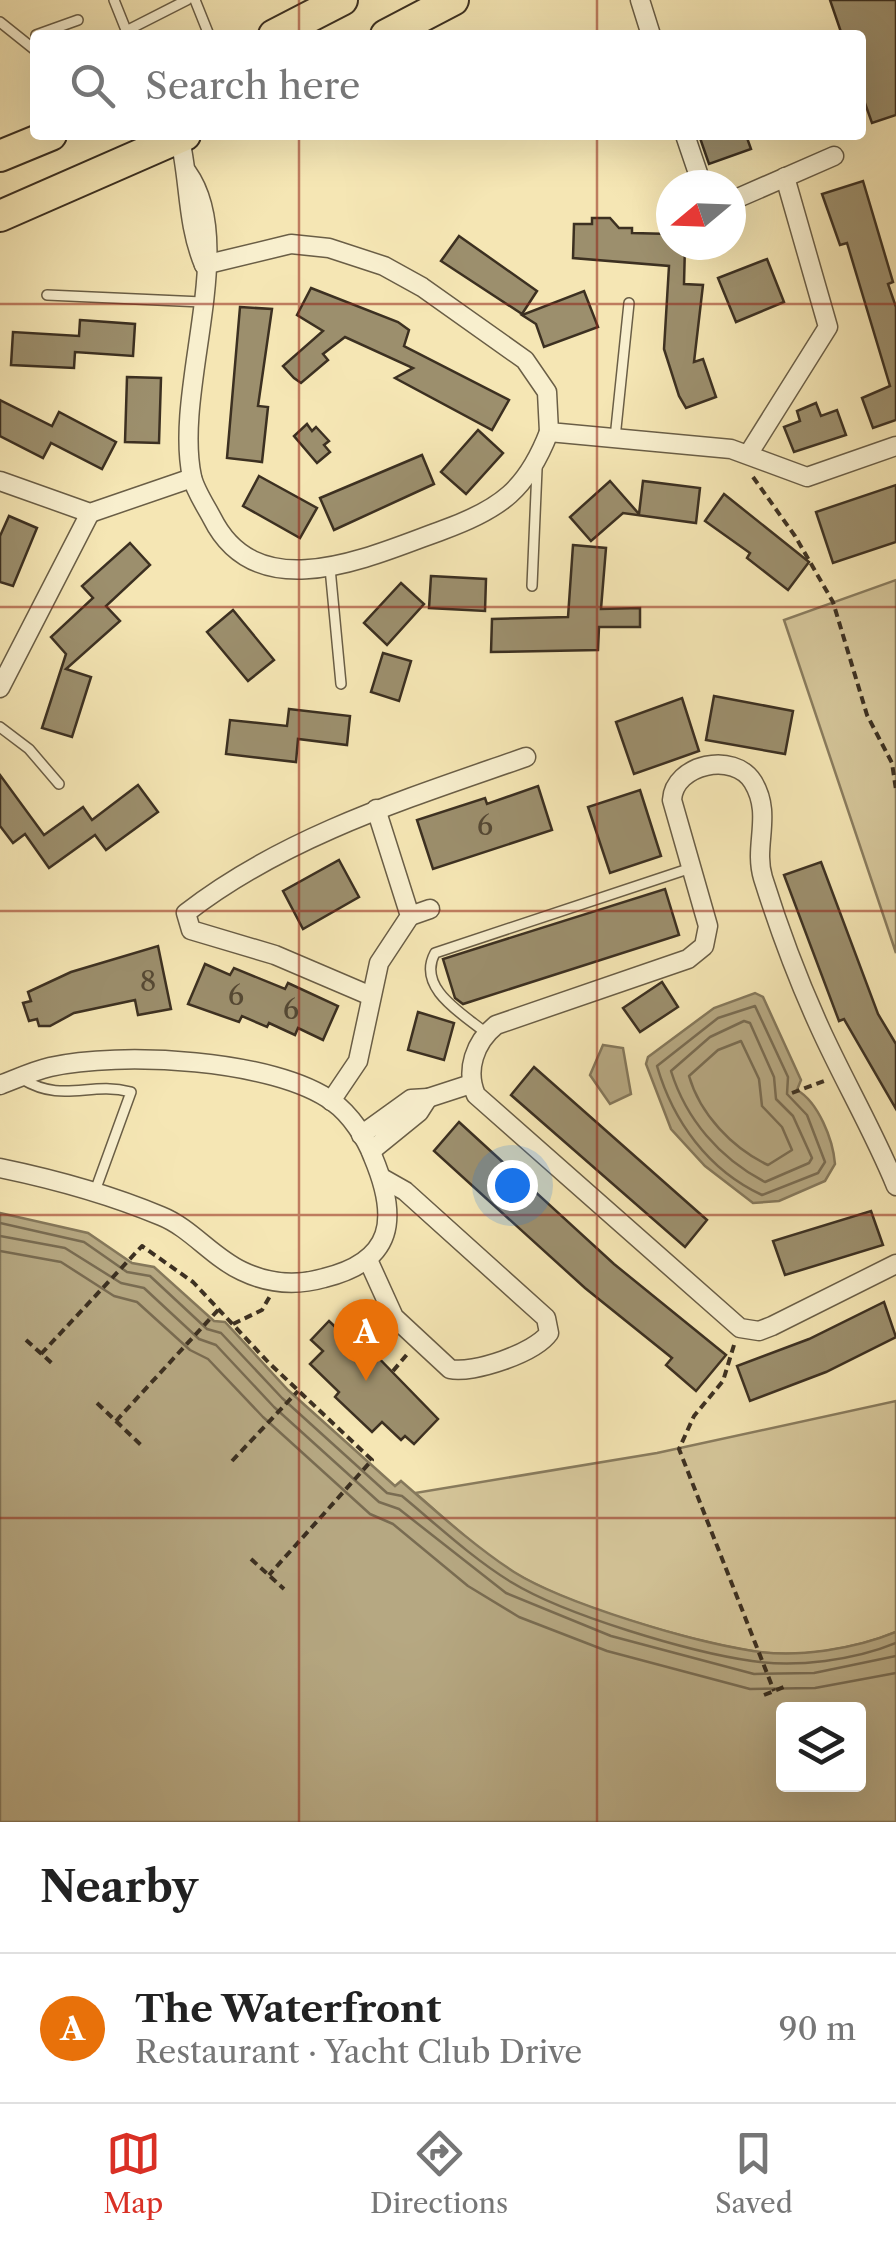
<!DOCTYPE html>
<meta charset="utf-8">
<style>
:root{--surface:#fff;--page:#f2f2f2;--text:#222;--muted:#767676;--line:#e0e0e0;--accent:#d93025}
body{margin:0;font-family:"Libre Caslon Text",serif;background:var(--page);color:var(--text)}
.controls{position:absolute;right:30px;bottom:30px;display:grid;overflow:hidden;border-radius:10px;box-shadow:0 10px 40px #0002}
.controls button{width:90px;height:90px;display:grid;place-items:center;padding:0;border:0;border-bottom:2px solid var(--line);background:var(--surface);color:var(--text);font:50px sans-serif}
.compass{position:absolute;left:656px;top:170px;width:90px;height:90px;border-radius:50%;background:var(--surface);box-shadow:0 10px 40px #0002;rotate:251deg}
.you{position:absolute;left:512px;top:1185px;width:35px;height:35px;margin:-25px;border:8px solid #fff;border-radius:50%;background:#1a73e8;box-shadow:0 0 0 15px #1a73e833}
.badge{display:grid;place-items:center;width:65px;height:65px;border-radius:50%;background:var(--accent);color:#fff;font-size:32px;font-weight:700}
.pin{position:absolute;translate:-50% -82px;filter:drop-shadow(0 2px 5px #0008)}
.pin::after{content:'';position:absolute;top:52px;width:35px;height:30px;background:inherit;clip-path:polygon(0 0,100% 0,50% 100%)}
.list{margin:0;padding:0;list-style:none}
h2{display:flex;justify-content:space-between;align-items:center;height:130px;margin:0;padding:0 40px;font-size:42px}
h2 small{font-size:32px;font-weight:400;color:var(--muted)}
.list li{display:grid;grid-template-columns:65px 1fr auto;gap:30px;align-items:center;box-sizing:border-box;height:150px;padding:0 40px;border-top:2px solid var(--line)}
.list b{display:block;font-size:38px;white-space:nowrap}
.list p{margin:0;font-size:32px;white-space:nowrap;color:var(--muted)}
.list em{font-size:32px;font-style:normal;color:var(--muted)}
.icon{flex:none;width:55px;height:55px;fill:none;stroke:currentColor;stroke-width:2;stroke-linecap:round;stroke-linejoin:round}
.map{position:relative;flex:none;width:896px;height:1822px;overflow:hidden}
.search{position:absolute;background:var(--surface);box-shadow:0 10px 40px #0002;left:30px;right:30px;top:30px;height:110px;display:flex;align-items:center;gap:25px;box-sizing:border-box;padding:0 35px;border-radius:10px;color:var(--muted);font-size:38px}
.sheet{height:280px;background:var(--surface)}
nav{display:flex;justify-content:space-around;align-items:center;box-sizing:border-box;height:140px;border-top:2px solid var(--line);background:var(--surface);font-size:28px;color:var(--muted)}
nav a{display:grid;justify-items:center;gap:5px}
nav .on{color:var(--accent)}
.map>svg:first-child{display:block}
.green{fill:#d6c79b;stroke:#897c5e;stroke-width:2.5}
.water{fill:#b6a882;stroke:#85785b;stroke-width:2.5;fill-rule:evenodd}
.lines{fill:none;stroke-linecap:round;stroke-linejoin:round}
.shore{stroke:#796c52;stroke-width:2.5}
.building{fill:#9c8f6d;stroke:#3c3021;stroke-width:2.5}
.lane-casing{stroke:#6a5e46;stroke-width:12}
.street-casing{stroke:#6a5e46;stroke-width:21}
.primary-casing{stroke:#3c3021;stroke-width:34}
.path{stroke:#3c3021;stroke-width:4;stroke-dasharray:8 5;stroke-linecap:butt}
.lane{stroke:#f8efce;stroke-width:9}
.street{stroke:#f8efce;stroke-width:18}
.primary{stroke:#f5e6b4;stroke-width:30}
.grid{fill:none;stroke:#8f2418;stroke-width:2.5;stroke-opacity:0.55}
.labels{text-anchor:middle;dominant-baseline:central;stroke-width:8;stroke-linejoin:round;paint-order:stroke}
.number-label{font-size:28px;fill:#544834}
</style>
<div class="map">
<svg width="896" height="1822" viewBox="0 0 896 1822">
<rect width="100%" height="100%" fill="#f5e6b4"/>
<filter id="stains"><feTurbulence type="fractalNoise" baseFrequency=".002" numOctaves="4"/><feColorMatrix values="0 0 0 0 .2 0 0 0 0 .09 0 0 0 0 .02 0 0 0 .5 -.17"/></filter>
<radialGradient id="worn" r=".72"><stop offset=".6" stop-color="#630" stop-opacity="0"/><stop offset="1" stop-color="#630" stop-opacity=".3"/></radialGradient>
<g class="green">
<polygon points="896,580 896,953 784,620"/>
<path d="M896 1401V1632C855 1649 796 1659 752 1651 683 1639 579 1609 518 1575 480 1553 448 1521 415 1493L657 1453Z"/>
</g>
<g class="water">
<path d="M755 993 763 997 801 1080 797 1090C818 1102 833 1139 835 1164L825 1181 779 1201 753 1203 705 1166 671 1129 646 1064 648 1057 714 1008Z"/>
<polygon points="603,1045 623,1048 631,1094 610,1104 590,1075"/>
<path d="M0 1213 88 1233 132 1263 154 1267 214 1321 225 1322 288 1390 395 1486 401 1481C437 1512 474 1546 514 1572 565 1604 693 1642 753 1651 798 1658 855 1649 896 1632V1822H0ZM784 1710H858V1784H784Z"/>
</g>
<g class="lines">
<g class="shore">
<path d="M755 1006 788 1077 787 1094 807 1115 825 1162 818 1173 762 1195C708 1170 673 1121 657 1066L718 1018Z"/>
<path d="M744 1021 750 1023 774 1077 776 1099 793 1116 812 1158 809 1163 765 1182C719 1158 686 1119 671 1071L710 1037Z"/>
<path d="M741 1041 759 1079 762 1106 782 1127 792 1150 768 1165C732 1148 700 1114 689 1076L718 1050Z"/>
<path d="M0 1223 84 1242 127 1272 150 1276 207 1329 221 1333 282 1398 387 1493 402 1496C437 1525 472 1558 511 1582 565 1615 689 1652 752 1661 796 1668 855 1660 896 1643"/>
<polyline points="0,1236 65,1248 121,1283 144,1288 199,1339 216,1345 274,1407 379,1502 399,1509 506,1593 611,1636 754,1674 814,1673 896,1656"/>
<polyline points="0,1251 61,1262 114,1296 137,1302 190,1350 208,1359 263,1417 370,1514 393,1524 468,1586 519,1617 607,1651 750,1689 815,1688 896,1673"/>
</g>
</g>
<g class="building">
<polygon points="830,0 896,0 896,115 872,123 861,92 861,35 842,35"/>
<polygon points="710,135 746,135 751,149 709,164 700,138"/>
<polygon points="863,181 893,282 888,284 896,307 896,420 873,428 862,398 890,386 847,243 840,245 822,194"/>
<polygon points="592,218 610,218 619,228 632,228 632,233 671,234 671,245 685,245 684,284 703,285 694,362 703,359 716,397 686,408 679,396 664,349 669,266 573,258 574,224 592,224"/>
<polygon points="459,236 537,291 522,314 441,261"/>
<polygon points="767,259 784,302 736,322 718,278"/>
<polygon points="311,288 398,322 409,330 404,346 509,400 492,430 395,378 413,368 345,337 323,354 328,360 301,383 294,378 283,366 323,331 297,315"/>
<polygon points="584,291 598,327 544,347 536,324 522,315"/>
<polygon points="240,307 272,309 258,406 268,407 262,462 227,458"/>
<polygon points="80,320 135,324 133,356 75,352 74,368 11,365 13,332 79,336"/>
<polygon points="127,377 161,378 159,443 125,442"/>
<polygon points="0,400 52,426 59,412 116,442 102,469 51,443 43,458 0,436"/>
<polygon points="816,403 821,416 837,410 846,435 794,452 784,427 800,421 797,411"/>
<polygon points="307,424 312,431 316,427 329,441 324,445 330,452 317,463 294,436"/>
<polygon points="478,430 503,453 466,494 441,472"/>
<polygon points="422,455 434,484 334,530 320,498"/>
<polygon points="259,476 317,508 300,538 243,506"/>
<polygon points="610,481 639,514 643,481 700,488 696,523 623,513 591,541 570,517"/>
<polygon points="896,485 896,542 833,563 816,512"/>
<polygon points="724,494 809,562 788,590 747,558 750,553 705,521"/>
<polygon points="9,516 37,528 13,586 0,582 0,536"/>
<polygon points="130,543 150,565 106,606 120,621 66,669 91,677 72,737 42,728 66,654 51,637 93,598 82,586"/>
<polygon points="573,545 606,548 601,609 640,608 640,627 599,627 598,650 491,652 492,619 568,617"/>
<polygon points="431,576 486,579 485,611 429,608"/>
<polygon points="401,583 424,604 387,645 364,623"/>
<polygon points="233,610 274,660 248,681 207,632"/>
<polygon points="383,653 411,661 399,701 371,692"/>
<polygon points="714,696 793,711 785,754 706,740"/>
<polygon points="682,698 699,751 634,774 616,722"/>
<polygon points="289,709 350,716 347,745 298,739 296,762 226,754 230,720 287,726"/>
<polygon points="0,775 44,835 83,807 92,820 138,785 158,812 106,850 95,835 49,868 25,834 13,843 0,826"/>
<polygon points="538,786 552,830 433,869 417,820 485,798 487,804"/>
<polygon points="640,790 661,856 610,873 588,807"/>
<polygon points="339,860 359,897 303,929 283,891"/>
<polygon points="821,862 878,1014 896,1044 896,1109 844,1019 839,1021 784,875"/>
<polygon points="665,889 679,935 463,1004 455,998 443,959"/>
<polygon points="158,946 171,1009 138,1015 135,1000 74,1013 50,1026 39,1026 37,1019 29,1021 23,1003 31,1001 28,992 71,972"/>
<polygon points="205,964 230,975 234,968 285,989 288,983 338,1006 323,1040 298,1028 295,1035 269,1023 267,1027 242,1016 239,1022 188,1004"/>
<polygon points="662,982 678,1007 640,1032 623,1008"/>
<polygon points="418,1012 454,1023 444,1060 408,1050"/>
<polygon points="534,1067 707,1220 685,1247 511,1095"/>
<polygon points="459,1122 614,1264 726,1355 696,1391 666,1365 672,1358 585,1288 434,1151"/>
<polygon points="871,1211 883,1245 785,1275 773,1241"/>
<polygon points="884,1302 896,1337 826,1372 750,1401 737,1366 809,1339"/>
<polygon points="329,1321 357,1348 363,1342 438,1419 414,1444 405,1436 401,1440 382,1422 372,1432 335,1397 339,1392 310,1364 323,1351 311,1340"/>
</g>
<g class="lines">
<g class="lane-casing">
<g id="lane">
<polyline points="114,0 128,35"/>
<polyline points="195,0 209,35"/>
<polyline points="0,22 35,50"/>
<polyline points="126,31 187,0"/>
<polyline points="36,35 78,20"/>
<polyline points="47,295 202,302"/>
<polyline points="615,438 629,303"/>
<polyline points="330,568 341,684"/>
<polyline points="532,586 537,469"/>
<polyline points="0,727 29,749 59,784"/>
<path d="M486 1033C463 1014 416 988 435 953L691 868"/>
<path d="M22 1079C64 1104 89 1081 131 1092L95 1191"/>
</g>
</g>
<g class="street-casing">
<g id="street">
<polyline points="640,0 651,35"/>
<path d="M179 135C190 179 186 222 204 265"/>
<polyline points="685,135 702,185"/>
<path d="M187 172C239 244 173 389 192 477 195 490 205 505 212 518 258 610 371 556 443 530 501 509 527 489 549 432"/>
<polyline points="731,201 834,156"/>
<polyline points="204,265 291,244 329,248 384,266 422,287 525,360 547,392 549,432 731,449 807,477 896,446"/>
<polyline points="749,453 828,327 785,177"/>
<polyline points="0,481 90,513 192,478"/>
<polyline points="0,688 90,513"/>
<polyline points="410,916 430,909"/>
<path d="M371 996 275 955 191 930 186 913C285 836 409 798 526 757"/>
<path d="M0 1085C16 1079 33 1071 50 1067 119 1051 275 1059 333 1102 350 1114 366 1138 373 1157 399 1219 394 1261 324 1278 296 1286 269 1284 242 1271 212 1257 191 1228 161 1216 111 1195 53 1179 0 1168"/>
<polyline points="428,1098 471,1084"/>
<polyline points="331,1101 358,1061 379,963 410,916 376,809"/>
<polyline points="361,1135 411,1099 428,1098 419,1112 371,1151"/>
<path d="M896 1186C874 1132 844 1081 820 1028 798 980 779 929 763 878 753 845 773 815 753 782 734 751 674 764 672 800L708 926 704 946 688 959 496 1025C475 1042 465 1070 476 1095L740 1328 759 1331 772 1326 896 1264"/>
<path d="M369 1262 394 1317 450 1369C473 1374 535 1353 549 1333L546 1318 405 1191 382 1178"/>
</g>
</g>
<g class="primary-casing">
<g id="primary">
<polyline points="274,35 342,0"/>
<polyline points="386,35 453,0"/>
<polyline points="0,156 51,135"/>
<polyline points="0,216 185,135"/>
</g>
</g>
<g class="path">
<polyline points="753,477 795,536 833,602 867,715 892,763 896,790"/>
<polyline points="792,1093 824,1081"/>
<polyline points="233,1324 262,1310 270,1296"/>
<polyline points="26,1340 55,1366"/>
<polyline points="734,1345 723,1381 694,1416 679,1449 774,1691"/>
<polyline points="41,1354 142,1246 193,1282 269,1363 372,1460 269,1575"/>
<polyline points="393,1371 409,1352"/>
<polyline points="97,1403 141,1445"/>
<polyline points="116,1421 219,1309"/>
<polyline points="232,1461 298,1391"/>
<polyline points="251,1559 284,1589"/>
<polyline points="764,1695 784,1687"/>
</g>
<use href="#lane" class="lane"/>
<use href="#street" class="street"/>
<use href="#primary" class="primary"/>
</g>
<path class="grid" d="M299 0V35M597 0V35M299 135V1822M597 135V1822M0 304H896M0 607H896M0 911H896M0 1215H896M0 1518H896"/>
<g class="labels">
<g class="number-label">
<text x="485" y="825">6</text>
<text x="148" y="981">8</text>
<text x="236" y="995">6</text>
<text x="291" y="1009">6</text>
</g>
</g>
<rect width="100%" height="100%" filter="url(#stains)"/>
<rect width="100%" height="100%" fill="url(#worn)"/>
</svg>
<div class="controls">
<button><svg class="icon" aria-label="layers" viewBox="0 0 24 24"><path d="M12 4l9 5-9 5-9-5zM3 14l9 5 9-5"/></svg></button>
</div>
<svg class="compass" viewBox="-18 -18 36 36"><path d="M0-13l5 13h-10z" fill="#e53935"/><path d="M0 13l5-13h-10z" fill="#767676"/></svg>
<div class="you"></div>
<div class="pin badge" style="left:366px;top:1381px;background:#e8710a">A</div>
<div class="search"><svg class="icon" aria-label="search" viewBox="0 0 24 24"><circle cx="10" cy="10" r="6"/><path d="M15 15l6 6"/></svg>Search here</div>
</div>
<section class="sheet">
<h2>Nearby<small></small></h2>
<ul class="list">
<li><span class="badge" style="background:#e8710a">A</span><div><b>The Waterfront</b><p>Restaurant · Yacht Club Drive</p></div><em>90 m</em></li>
</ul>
</section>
<nav>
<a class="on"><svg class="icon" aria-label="map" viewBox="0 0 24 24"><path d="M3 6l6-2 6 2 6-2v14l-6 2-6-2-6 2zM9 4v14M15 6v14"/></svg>Map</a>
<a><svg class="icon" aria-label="directions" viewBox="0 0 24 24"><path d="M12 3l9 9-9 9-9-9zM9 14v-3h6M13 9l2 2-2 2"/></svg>Directions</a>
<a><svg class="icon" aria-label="saved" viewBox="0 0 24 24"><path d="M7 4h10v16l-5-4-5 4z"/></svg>Saved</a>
</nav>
